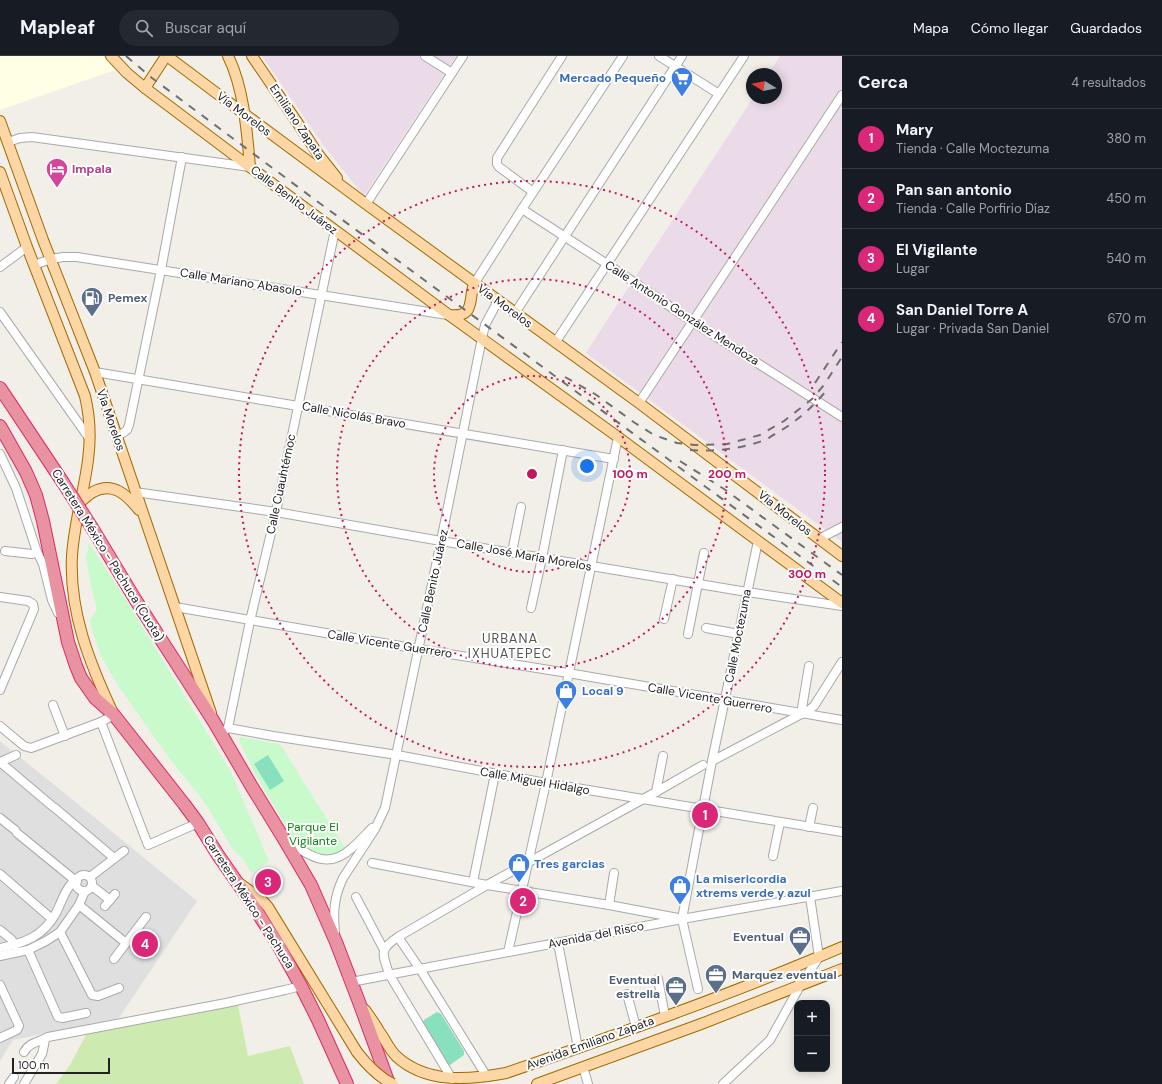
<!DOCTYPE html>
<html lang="es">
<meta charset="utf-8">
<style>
:root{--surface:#171b24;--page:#242831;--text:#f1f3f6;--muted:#9ea1a6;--line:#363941;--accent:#db2777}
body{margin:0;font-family:"DM Sans",sans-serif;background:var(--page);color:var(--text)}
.controls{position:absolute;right:12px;bottom:12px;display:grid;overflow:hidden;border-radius:8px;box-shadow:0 2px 10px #0003}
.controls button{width:36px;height:36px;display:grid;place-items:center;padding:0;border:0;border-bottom:1px solid var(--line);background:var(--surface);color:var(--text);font:20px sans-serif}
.compass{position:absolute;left:746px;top:12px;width:36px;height:36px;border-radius:50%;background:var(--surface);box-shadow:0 2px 10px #0003;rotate:280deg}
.scale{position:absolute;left:12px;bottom:10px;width:98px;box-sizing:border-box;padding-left:4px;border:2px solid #222;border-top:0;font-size:11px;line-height:14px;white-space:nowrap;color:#222;-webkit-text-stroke:3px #fff;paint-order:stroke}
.you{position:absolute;left:587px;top:410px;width:14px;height:14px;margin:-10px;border:3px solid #fff;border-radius:50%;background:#1a73e8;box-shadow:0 0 0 6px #1a73e833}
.badge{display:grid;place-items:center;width:26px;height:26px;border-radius:50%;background:var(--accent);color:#fff;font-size:13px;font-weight:700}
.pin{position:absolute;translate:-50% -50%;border:2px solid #fff;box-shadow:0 1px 4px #0006}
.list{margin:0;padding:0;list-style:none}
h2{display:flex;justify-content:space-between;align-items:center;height:52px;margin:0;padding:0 16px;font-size:17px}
h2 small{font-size:13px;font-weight:400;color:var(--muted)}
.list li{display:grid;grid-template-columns:26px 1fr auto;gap:12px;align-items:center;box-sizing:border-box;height:60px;padding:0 16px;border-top:1px solid var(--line)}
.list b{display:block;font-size:15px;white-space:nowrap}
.list p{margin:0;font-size:13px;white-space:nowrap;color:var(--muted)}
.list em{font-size:13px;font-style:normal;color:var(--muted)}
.icon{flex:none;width:22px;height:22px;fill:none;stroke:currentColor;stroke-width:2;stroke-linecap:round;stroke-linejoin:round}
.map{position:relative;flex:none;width:842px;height:1028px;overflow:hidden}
header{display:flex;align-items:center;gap:24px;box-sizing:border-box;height:56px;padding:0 20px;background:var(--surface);border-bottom:1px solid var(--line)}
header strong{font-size:19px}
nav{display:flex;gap:22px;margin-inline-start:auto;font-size:14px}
.search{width:280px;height:36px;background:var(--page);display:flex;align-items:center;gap:10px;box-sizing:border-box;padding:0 14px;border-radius:22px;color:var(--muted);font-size:15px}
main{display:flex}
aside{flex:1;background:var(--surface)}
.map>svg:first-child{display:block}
.residential{fill:#e0dfdf}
.industrial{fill:#ebdbe8}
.education{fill:#ffffe5}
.grass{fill:#cdebb0}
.park{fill:#c8facc}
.pitch{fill:#88e0be}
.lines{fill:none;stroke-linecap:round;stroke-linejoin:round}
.minor-casing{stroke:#a9a9a9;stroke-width:10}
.major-casing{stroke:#a06b00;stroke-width:12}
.highway-casing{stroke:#dc2a67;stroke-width:14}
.minor{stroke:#fff;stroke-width:8}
.major{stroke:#fcd6a4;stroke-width:10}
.highway{stroke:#e892a2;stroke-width:12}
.rail{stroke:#707070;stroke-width:2;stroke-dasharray:8 8;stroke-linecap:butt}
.major-bridge-casing{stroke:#a06b00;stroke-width:12;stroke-linecap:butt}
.highway-bridge-casing{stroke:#dc2a67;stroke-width:14;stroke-linecap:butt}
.major-bridge{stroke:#fcd6a4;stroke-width:10}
.highway-bridge{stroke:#e892a2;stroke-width:12}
.ring{fill:none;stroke:#c2185b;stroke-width:2;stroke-dasharray:2 4}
.labels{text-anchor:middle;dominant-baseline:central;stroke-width:4;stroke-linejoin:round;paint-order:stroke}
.shop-label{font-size:12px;font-weight:bold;fill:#366cbe;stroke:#fff;text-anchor:start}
.street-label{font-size:12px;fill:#222;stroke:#fff}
.hotel-label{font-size:12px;font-weight:bold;fill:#b23c85;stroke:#fff;text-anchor:start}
.service-label{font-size:12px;font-weight:bold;fill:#4e5e75;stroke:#fff;text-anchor:start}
.park-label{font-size:12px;fill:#0c8416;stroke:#fff}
.neighbourhood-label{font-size:13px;letter-spacing:1px;fill:#555;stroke:#fff}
.centre{fill:#c2185b;stroke:#fff;stroke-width:2}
.ring-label{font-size:12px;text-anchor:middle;font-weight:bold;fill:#c2185b;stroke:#fff;stroke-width:4;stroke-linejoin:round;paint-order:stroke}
</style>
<header>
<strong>Mapleaf</strong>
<div class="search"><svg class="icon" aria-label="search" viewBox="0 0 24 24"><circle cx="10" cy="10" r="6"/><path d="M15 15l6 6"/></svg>Buscar aquí</div>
<nav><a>Mapa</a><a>Cómo llegar</a><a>Guardados</a></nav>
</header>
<main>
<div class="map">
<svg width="842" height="1028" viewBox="0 0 842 1028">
<rect width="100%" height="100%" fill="#f2efe9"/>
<polygon class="residential" points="0,685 89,757 197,845 119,962 13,984 0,1005"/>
<g class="industrial">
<polygon points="262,0 456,0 364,140 324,90"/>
<polygon points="780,0 842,0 842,486 586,297 637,218 753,42 776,42 776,18 768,18"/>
</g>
<polygon class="education" points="0,0 103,0 115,14 0,54"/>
<polygon class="grass" points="238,949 248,1000 290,990 304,1028 56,1028 71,1007 87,977"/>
<g class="park">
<polygon points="89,487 120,534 231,716 269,805 251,817 243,803 232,792 205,747 167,699 119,631 101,600 91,571 90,564 97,553 91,530 86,503"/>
<polygon points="240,681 280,688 345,792 341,798 324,802 298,791 256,720 239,685"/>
</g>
<g class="pitch">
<polygon points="268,699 284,725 270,734 254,708"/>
<polygon points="437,956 441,958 464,995 464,999 450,1009 447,1008 422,969 424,964"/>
</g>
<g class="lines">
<g class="minor-casing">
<g id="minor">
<polyline points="425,0 452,17"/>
<polyline points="659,0 719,38"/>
<polyline points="8,86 20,82 32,81 250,111"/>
<polyline points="533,136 499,111 497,108 497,102 562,0"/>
<polyline points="366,148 463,0"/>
<polyline points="522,153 607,208 693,266 842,361"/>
<polyline points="34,209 51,203 63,201 77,201 448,259"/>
<polyline points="0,211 27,191"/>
<polyline points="474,228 522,153 623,0"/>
<polyline points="0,256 89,382"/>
<polyline points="515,257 682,0"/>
<polyline points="555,287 744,0"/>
<polyline points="95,316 614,403"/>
<polyline points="639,347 842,39"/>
<polyline points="117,381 127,374 129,369 161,214 182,101"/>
<polyline points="0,398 16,432 37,496 43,508 52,544 58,557"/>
<polyline points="135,436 276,456 441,485 747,536 842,550"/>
<polyline points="819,483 842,471"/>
<polyline points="5,495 32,498 37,496"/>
<polyline points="512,496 521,451"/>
<polyline points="0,541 28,545 33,548 34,553 32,558 0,634"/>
<polyline points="175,551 418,593 568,617 842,664"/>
<polyline points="531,552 542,502 563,394"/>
<polyline points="664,563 673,523"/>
<polyline points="706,572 739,578"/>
<polyline points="688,578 704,497"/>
<polyline points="53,649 65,680"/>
<polyline points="801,658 809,610"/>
<polyline points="101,666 148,789 198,767"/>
<polyline points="0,670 24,690 31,692 101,666 114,659"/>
<polyline points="228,672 273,680 397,699 546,727 842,776"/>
<polyline points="224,675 228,672 250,565 276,456 335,174"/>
<polyline points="712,705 809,654 814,650 842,606"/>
<polyline points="0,706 52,750"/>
<polyline points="0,706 16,699"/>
<polyline points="656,736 663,700"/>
<polyline points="55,752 114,802"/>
<polyline points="0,762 15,774"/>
<polyline points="809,771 813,752"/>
<polyline points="17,777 71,821 74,825"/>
<path d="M286 784C309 799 327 815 352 792 359 786 365 779 372 772"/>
<polyline points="773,800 780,766"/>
<polyline points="372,807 487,829 609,849 678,862"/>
<polyline points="0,818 52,863"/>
<circle cx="84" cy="827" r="8"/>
<polyline points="90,821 124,795"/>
<polyline points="473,826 495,718"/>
<polyline points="92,830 110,844"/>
<polyline points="356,841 384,894"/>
<polyline points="79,849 126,887"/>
<polyline points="609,849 614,817"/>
<polyline points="105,850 115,838"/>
<polyline points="0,874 11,883 15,889"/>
<polyline points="60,876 92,939 98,940 119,932"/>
<path d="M335 877C333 856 334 841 343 822L375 773 385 752 441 485 482 282 485 269 498 245"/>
<polyline points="398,881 420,913 487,1021"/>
<polyline points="558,887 578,992"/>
<path d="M0 892C24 887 43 881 56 857 62 846 64 834 74 825H77"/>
<polyline points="28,894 58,961 62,962 86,957"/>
<polyline points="508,896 546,727 618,381"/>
<polyline points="0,900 28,894 46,885 60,876 79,849 85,835"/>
<polyline points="114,903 146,861"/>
<polyline points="795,912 799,921 800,930"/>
<polyline points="658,923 665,960"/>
<polyline points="351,926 682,863 842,835"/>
<polyline points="0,929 19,970 17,974 0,982"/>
<polyline points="698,933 682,863 712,705 758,485"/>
<polyline points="627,938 636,971"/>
<path d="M24 996C29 986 40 986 48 981L226 947 285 934 301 930"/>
<polyline points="583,1011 588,1028"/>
<path d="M452 1023 389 918C383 898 378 894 398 881L487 829 656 736 703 709"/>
<polyline points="9,1028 14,1021"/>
<polyline points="24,1028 42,998 43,994 45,983"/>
<polyline points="723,1028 770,984 800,930 819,901 810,841"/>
</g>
</g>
<g class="major-casing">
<g id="major">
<polyline points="111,0 127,17 145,32 250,111 449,259 618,381 758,485 842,547"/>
<polyline points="167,0 215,36 366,148 639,347 842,500"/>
<path d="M228 0C244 32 247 76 250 111"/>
<polyline points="252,0 299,69 318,98 337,122"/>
<polyline points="145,32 166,0"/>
<polyline points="0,65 43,184 95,316 211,657"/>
<path d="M0 116 27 191 85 340C90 361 91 382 88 404 84 436 74 467 72 500 69 556 90 608 113 657"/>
<path d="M449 259C476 262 468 244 474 228"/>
<path d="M80 446C84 443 88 439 93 436 113 425 127 439 139 454"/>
<polyline points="239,827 261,843 268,851 357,996"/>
<path d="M365 954C370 961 375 968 379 975 385 983 389 993 396 1000 426 1028 469 1024 506 1017 619 978 732 938 842 891"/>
<polyline points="537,1028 701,968 842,913"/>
</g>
</g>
<g class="highway-casing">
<g id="highway">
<polyline points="0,332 62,425"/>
<polyline points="0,370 26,416 36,439 43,465 68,586 76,610 81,622 95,642 114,659 184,748 198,767 218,799 250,845 277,887 301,930 318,964 347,1028"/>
<polyline points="94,475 135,543 214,666 252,731 284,783 311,829 336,886 359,946 389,1028"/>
</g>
</g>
<use href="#minor" class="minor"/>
<use href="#major" class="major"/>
<use href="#highway" class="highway"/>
<g class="rail">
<polyline points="126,0 152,22 314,143 842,531"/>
<polyline points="565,321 595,338 635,367 654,379 677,387 695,389 727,388 760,379 784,365 812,343 824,329 842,301"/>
<polyline points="815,327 842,286"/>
<path d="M690 394C714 396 739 393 762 385 767 384 771 380 775 378 795 367 812 352 826 335"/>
<polyline points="680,405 724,433 842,519"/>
</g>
<g class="major-bridge-casing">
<path id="major-bridge" d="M357 996C367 1009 378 1021 393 1028"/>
</g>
<g class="highway-bridge-casing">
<polyline id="highway-bridge" points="62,425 94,475"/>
</g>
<use href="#major-bridge" class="major-bridge"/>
<use href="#highway-bridge" class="highway-bridge"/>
</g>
<g class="ring">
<circle cx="532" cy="418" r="98"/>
<circle cx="532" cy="418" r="195"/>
<circle cx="532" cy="418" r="293"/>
</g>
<defs>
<g id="supermarket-pin" transform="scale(1.15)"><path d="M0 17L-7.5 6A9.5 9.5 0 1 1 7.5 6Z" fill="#3f7fe0" stroke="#fff"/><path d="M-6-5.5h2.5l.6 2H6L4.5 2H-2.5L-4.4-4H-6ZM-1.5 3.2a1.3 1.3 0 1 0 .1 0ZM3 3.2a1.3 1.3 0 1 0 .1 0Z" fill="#fff"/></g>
<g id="hotel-pin" transform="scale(1.15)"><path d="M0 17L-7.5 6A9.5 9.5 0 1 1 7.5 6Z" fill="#d1479c" stroke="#fff"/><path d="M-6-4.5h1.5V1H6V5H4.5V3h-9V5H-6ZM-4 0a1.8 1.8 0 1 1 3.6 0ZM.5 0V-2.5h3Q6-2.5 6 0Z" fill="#fff"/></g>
<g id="fuel-pin" transform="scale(1.15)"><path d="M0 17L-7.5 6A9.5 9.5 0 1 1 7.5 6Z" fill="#5c6f8a" stroke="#fff"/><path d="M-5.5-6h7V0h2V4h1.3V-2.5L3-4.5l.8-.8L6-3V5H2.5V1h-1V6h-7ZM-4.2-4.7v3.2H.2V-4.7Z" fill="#fff"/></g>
<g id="shop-pin" transform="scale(1.15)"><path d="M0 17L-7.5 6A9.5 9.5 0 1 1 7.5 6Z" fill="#3f7fe0" stroke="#fff"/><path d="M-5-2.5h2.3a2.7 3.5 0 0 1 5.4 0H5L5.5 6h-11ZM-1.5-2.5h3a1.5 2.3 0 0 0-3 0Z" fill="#fff"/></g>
<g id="office-pin" transform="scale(1.15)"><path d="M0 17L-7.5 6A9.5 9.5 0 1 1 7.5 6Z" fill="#5c6f8a" stroke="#fff"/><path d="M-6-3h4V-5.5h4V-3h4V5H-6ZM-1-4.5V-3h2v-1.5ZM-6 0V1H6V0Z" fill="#fff"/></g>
</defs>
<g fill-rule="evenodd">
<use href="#supermarket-pin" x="682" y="22"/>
<use href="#hotel-pin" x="57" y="113"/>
<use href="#fuel-pin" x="92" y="242"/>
<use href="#shop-pin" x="566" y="635"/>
<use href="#shop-pin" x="519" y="808"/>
<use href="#shop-pin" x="680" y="830"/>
<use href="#office-pin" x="800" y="881"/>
<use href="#office-pin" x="716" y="919"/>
<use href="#office-pin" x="676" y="931"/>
</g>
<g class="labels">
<g class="shop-label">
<text x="666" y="22" text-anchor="end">Mercado Pequeño</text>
<text x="582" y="635">Local 9</text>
<text x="534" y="808">Tres garcias</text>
<text x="696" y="823">La misericordia<tspan x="696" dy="14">xtrems verde y azul</tspan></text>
</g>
<g class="street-label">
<text transform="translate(244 58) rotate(37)">Vía Morelos</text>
<text transform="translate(297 66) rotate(56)">Emiliano Zapata</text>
<text transform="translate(294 144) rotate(37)">Calle Benito Juárez</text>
<text transform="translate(241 226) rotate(9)">Calle Mariano Abasolo</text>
<text transform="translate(505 250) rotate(36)">Vía Morelos</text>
<text transform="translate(682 257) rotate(33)">Calle Antonio González Mendoza</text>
<text transform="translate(354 359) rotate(10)">Calle Nicolás Bravo</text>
<text transform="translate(111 364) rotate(71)">Vía Morelos</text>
<text transform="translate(281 428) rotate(-78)">Calle Cuauhtémoc</text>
<text transform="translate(785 457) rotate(38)">Vía Morelos</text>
<text transform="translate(108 499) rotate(58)">Carretera México - Pachuca (Cuota)</text>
<text transform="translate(524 499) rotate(10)">Calle José María Morelos</text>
<text transform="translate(433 525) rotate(-78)">Calle Benito Juárez</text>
<text transform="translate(738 580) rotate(-79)">Calle Moctezuma</text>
<text transform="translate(390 588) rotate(9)">Calle Vicente Guerrero</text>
<text transform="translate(710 642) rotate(10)">Calle Vicente Guerrero</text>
<text transform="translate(535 725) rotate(10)">Calle Miguel Hidalgo</text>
<text transform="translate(249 846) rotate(57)">Carretera México - Pachuca</text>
<text transform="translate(596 879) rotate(-11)">Avenida del Risco</text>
<text transform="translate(590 987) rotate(-20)">Avenida Emiliano Zapata</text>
</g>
<g class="hotel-label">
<text x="72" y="113">Impala</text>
</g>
<g class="service-label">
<text x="108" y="242">Pemex</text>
<text x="784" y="881" text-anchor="end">Eventual</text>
<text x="732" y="919">Marquez eventual</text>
<text x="660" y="924" text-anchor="end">Eventual<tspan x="660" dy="14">estrella</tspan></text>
</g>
<g class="park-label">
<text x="313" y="771">Parque El<tspan x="313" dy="14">Vigilante</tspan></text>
</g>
<g class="neighbourhood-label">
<text x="510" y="582">URBANA<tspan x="510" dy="15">IXHUATEPEC</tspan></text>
</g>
</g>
<circle cx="532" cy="418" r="6" class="centre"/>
<g class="ring-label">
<text x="630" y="422">100 m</text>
<text x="727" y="422">200 m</text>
<text x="807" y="522">300 m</text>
</g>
</svg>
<div class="controls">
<button>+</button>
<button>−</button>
</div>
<svg class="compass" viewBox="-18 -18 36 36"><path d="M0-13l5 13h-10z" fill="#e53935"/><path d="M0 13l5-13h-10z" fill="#9ea1a6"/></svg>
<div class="scale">100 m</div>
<div class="you"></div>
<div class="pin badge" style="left:705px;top:759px">1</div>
<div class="pin badge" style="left:523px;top:845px">2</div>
<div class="pin badge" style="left:268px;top:826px">3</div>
<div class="pin badge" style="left:145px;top:888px">4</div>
</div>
<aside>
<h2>Cerca<small>4 resultados</small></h2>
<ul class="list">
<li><span class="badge">1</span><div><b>Mary</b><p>Tienda · Calle Moctezuma</p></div><em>380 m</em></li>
<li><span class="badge">2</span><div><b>Pan san antonio</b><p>Tienda · Calle Porfirio Díaz</p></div><em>450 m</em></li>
<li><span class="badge">3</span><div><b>El Vigilante</b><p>Lugar</p></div><em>540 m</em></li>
<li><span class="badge">4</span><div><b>San Daniel Torre A</b><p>Lugar · Privada San Daniel</p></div><em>670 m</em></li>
</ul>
</aside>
</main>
